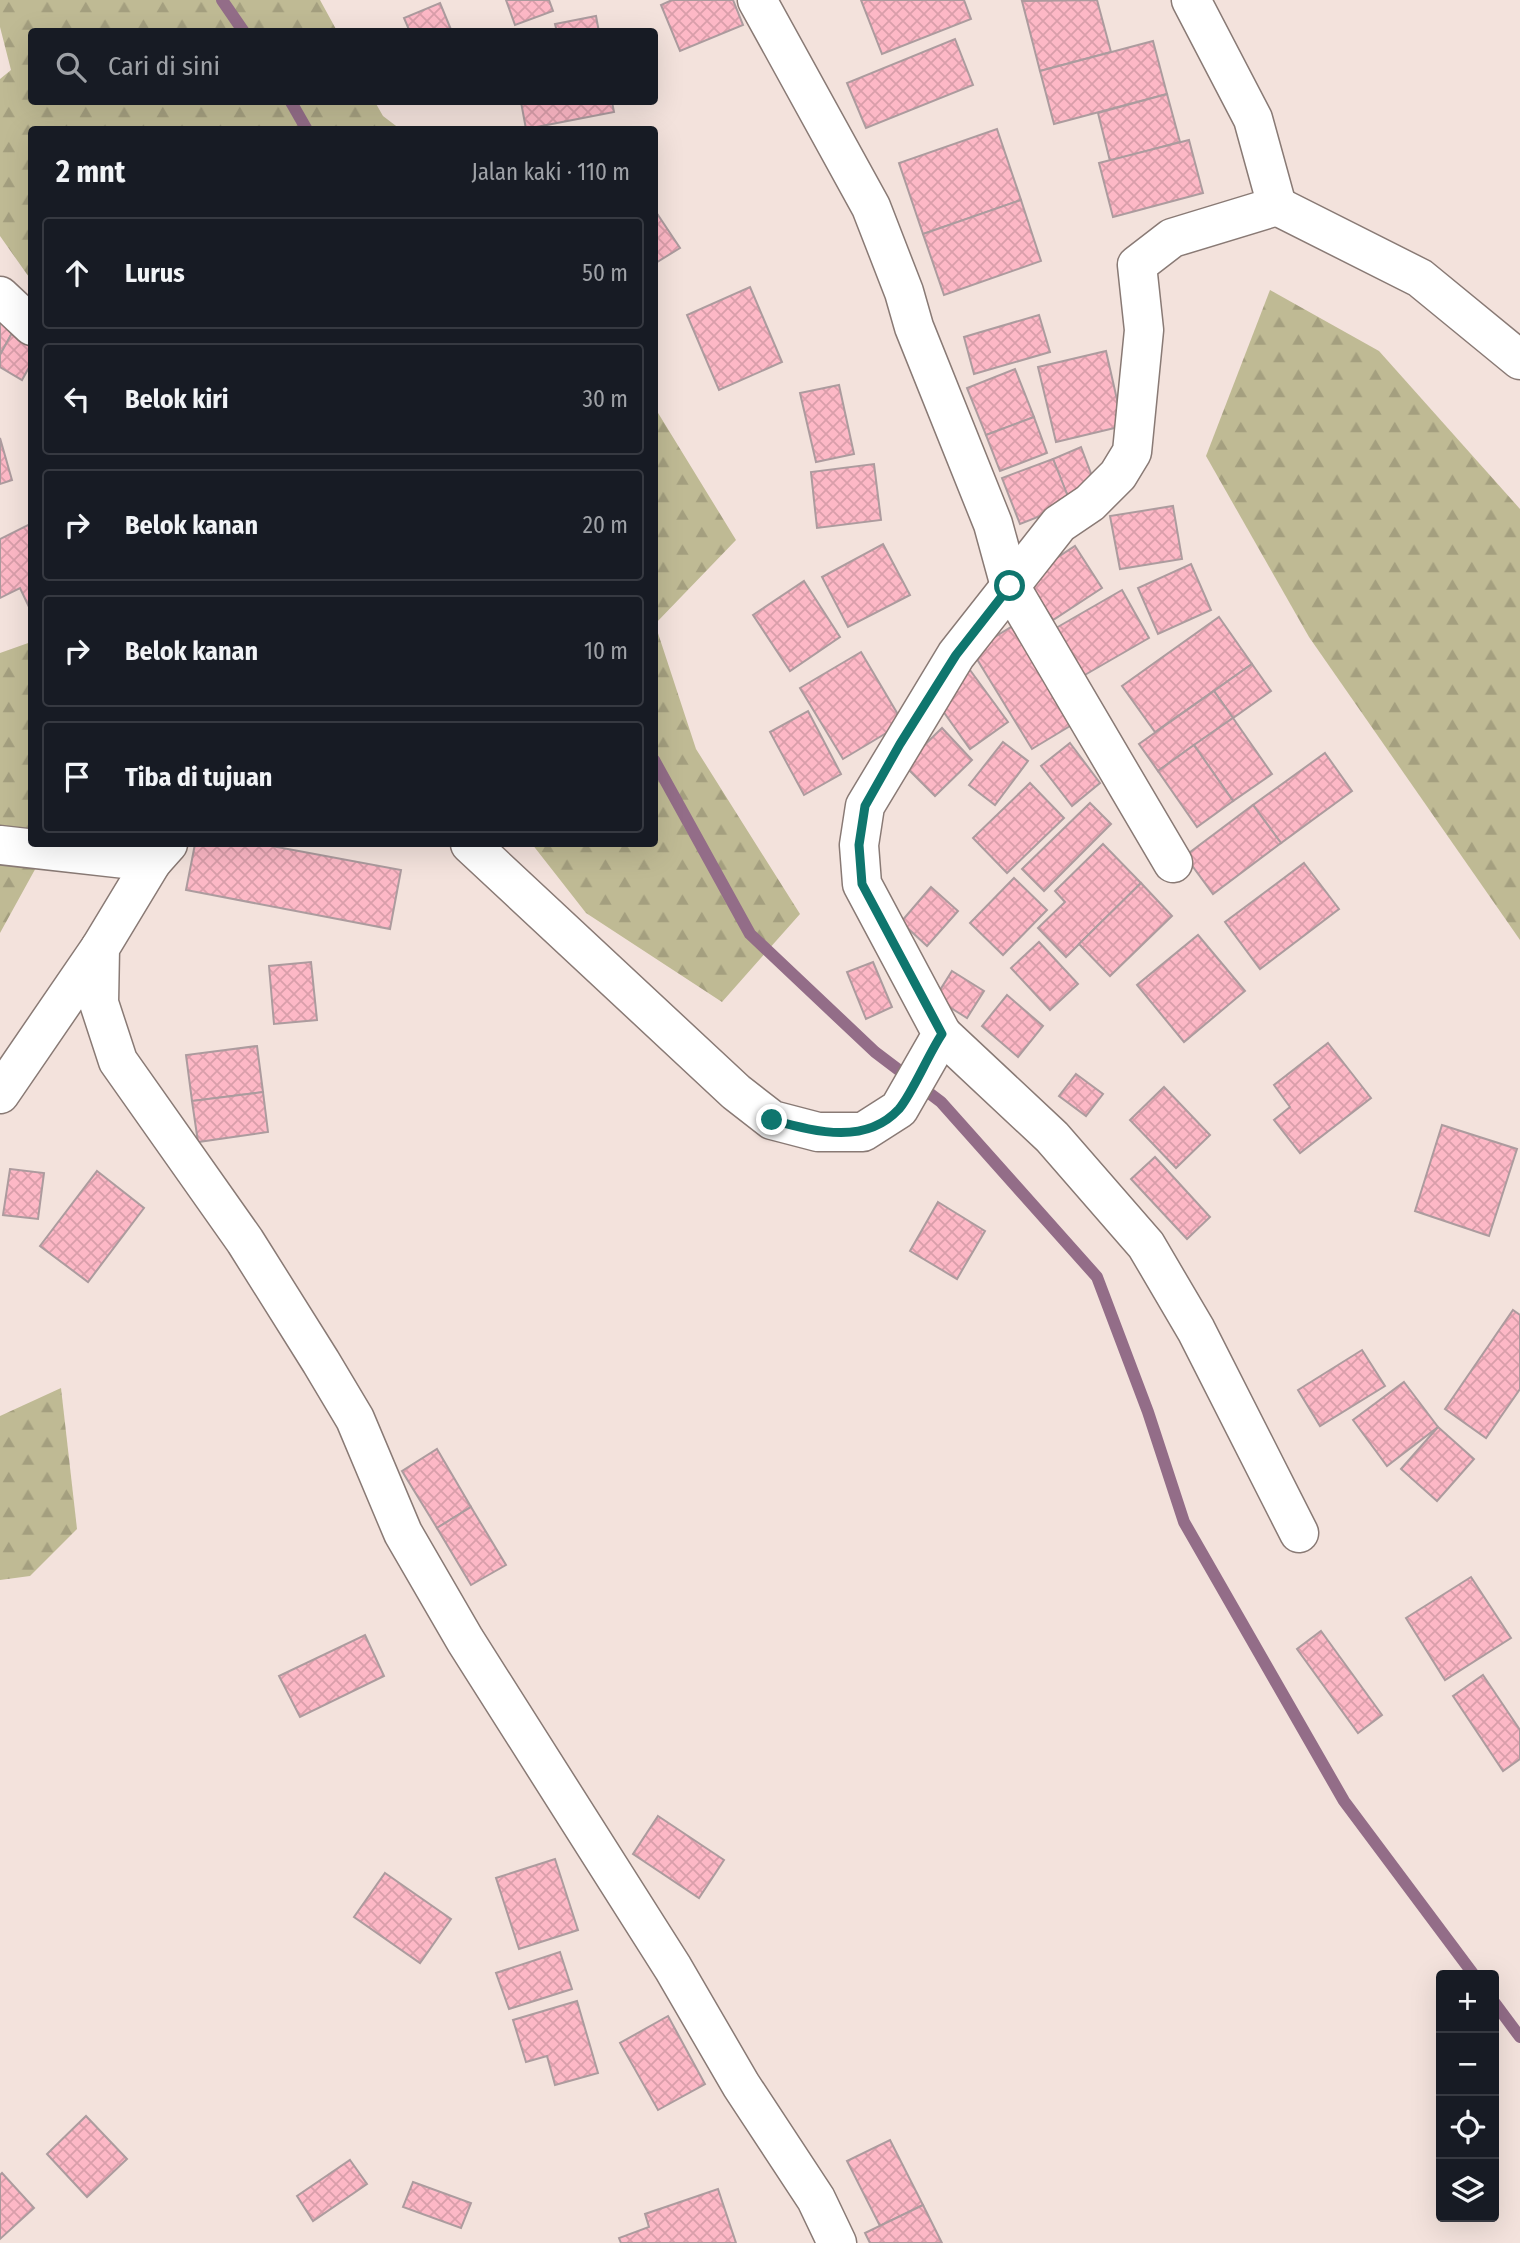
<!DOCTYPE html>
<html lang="id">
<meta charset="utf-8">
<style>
:root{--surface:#171b24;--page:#242831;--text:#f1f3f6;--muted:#9ea1a6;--line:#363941}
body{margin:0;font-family:"Fira Sans Condensed",sans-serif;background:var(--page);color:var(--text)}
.controls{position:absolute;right:21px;bottom:21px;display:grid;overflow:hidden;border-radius:7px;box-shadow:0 7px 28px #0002}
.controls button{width:63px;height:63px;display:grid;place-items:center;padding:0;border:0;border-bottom:2px solid var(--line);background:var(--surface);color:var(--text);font:35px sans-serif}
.stop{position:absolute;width:21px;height:21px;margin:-16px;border:5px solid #0f766e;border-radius:50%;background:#fff}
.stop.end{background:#0f766e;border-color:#fff;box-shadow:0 2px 7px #0008}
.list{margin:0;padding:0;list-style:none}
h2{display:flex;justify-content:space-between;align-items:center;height:91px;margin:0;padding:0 28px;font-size:30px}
h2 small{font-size:23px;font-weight:400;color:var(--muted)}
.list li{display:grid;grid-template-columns:46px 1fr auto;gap:21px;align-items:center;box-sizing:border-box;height:112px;margin:0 14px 14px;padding:0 14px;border:2px solid var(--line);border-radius:7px}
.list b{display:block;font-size:26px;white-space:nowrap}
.list em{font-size:23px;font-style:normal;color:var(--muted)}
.icon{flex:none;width:38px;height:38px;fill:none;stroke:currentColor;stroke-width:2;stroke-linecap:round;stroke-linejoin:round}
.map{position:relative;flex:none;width:1520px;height:2243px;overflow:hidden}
.search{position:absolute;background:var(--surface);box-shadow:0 7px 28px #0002;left:28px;top:28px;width:630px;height:77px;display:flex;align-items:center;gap:18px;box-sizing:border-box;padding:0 24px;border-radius:7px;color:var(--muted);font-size:26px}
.panel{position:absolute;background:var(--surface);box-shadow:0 7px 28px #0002;left:28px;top:126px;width:630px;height:721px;border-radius:7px}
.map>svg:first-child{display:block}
.forest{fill:url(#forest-firs)}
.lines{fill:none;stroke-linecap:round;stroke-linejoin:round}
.stream{stroke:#936d88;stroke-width:12}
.building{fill:url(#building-cross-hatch);stroke:#ac9b9e;stroke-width:2}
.street-casing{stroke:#897a75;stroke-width:41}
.secondary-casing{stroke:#897a75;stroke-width:41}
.street{stroke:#fff;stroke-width:38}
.secondary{stroke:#fff;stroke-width:38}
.route{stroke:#0f766e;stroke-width:9}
</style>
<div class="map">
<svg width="1520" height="2243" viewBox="0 0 1520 2243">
<defs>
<pattern id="forest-firs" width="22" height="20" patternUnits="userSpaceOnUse" patternTransform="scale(1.75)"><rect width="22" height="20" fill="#bfba94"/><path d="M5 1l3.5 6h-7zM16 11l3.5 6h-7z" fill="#a49f7f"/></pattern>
<pattern id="building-cross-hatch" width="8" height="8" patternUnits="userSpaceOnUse" patternTransform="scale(1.75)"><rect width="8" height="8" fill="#fdb8c6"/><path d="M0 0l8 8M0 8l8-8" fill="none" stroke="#d99eaa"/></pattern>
</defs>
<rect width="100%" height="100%" fill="#f3e2dc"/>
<g class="forest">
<polygon points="0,0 320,0 337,31 32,32 32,102 375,102 383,116 400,129 32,130 31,280 0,236 0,79 11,70 0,27"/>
<polygon points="1270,290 1379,351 1520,509 1520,940 1309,637 1206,456"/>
<polygon points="655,408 736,540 655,624 696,749 800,914 722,1002 586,913 532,844 654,844"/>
<polygon points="31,642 32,844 49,844 0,933 0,653"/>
<polygon points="61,1388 77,1529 30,1576 0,1580 0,1416"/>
</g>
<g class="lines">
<g class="stream">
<polyline points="222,0 244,32"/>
<polyline points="291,102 307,130"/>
<polyline points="654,760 750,934 875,1052 941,1102 1097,1277 1148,1412 1184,1522 1344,1801 1474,1975"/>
<polyline points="1494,2002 1520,2037"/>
</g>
</g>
<g class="building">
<polygon points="506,0 549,0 553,11 515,25"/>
<polygon points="672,0 733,0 743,25 680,51 661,5"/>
<polygon points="861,0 964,0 971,19 882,54"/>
<polygon points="1097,0 1111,52 1040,71 1022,1"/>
<polygon points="440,3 452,32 410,32 404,18"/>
<polygon points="596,16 599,32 557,32 555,24"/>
<polygon points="955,39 973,85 866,128 847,83"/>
<polygon points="1153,41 1167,94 1054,124 1040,71"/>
<polygon points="1167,94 1180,142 1110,161 1098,113"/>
<polygon points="521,102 612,102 614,112 526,129"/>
<polygon points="997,129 1021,200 923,234 899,163"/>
<polygon points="1189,140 1203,193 1113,217 1099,163"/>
<polygon points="1021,200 1041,261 944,295 923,234"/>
<polygon points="654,209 680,248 654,264"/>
<polygon points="750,287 782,362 719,390 687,315"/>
<polygon points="0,308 20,318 0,355"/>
<polygon points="1039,315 1050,352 974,374 964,337"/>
<polygon points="12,333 32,344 32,362 22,380 0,367 0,355"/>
<polygon points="1106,351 1123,426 1056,442 1038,367"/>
<polygon points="1015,369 1034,417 986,435 967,388"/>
<polygon points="839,385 854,454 816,462 800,393"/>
<polygon points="1034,417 1047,453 1000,471 986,435"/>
<polygon points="0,438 12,480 0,484"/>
<polygon points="1081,447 1095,484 1067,495 1053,459"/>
<polygon points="1053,459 1071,504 1020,524 1002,478"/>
<polygon points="874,464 881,520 817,528 811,472"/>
<polygon points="1173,506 1182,559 1120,569 1110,516"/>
<polygon points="32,523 32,606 29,607 20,588 0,598 0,539"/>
<polygon points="883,544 910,595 848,627 822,577"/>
<polygon points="1075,546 1102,588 1053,620 1026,578"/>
<polygon points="1191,564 1211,610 1158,634 1138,588"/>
<polygon points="804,581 840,637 790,671 753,615"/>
<polygon points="1122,590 1149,638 1083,676 1056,628"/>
<polygon points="1219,617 1252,664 1155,732 1122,686"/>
<polygon points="1016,624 1075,723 1032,749 972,651"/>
<polygon points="861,652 903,723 843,759 800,688"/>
<polygon points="1252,664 1271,691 1233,718 1214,691"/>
<polygon points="970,670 1008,722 970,749 933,697"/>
<polygon points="1214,691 1233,718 1158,771 1139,744"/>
<polygon points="808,711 841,774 804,795 770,732"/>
<polygon points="1233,718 1272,774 1233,801 1194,745"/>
<polygon points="942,728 972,760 935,796 904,765"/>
<polygon points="1003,742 1028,761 995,805 969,785"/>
<polygon points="1070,743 1100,783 1072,806 1041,766"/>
<polygon points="1194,745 1233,801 1197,827 1158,771"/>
<polygon points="1325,753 1352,791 1281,843 1253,805"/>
<polygon points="1030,783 1064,818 1007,873 973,838"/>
<polygon points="1090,803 1111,824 1044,891 1022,869"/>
<polygon points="1253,805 1281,843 1213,894 1185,856"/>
<polygon points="195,844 261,844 401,870 390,929 186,890"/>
<polygon points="1103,844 1141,883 1066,957 1038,928 1065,902 1055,891"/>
<polygon points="1304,863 1339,909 1260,969 1225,922"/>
<polygon points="1014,878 1047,910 1003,955 970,923"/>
<polygon points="1141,883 1172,916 1110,976 1079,944"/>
<polygon points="931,887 958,911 927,946 901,922"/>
<polygon points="1198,935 1245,991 1184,1042 1137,985"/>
<polygon points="1039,942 1078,984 1050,1010 1011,968"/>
<polygon points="311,962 317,1020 274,1024 269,966"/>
<polygon points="873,962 892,1007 866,1019 847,972"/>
<polygon points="952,971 984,991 967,1018 935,998"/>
<polygon points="1007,995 1043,1026 1018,1057 982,1026"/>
<polygon points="1328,1043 1371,1098 1300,1153 1274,1120 1290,1107 1274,1085"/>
<polygon points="257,1046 263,1092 192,1101 186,1055"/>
<polygon points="1076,1074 1103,1094 1086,1116 1059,1096"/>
<polygon points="1164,1087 1210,1135 1176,1168 1130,1120"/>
<polygon points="263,1092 268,1132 198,1142 192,1101"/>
<polygon points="1442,1125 1517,1149 1489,1236 1415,1211"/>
<polygon points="1155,1157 1210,1217 1187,1239 1131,1179"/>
<polygon points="10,1169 44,1173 38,1219 3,1215"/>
<polygon points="97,1171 144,1208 88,1282 40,1246"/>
<polygon points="938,1202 985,1231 957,1279 910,1251"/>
<polygon points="1513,1310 1520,1315 1520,1389 1486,1438 1445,1409"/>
<polygon points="1362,1350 1385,1386 1320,1426 1298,1390"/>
<polygon points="1404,1382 1438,1427 1387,1466 1353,1420"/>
<polygon points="1438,1427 1474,1459 1437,1501 1401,1469"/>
<polygon points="437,1449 471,1507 437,1528 402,1471"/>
<polygon points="471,1507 506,1565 471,1585 437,1528"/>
<polygon points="1471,1577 1511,1638 1445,1680 1406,1618"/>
<polygon points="1321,1631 1382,1715 1358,1733 1297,1649"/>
<polygon points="365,1635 384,1676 300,1717 279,1676"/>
<polygon points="1483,1675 1520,1730 1520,1759 1503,1771 1453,1696"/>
<polygon points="658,1816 724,1860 699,1898 633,1854"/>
<polygon points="555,1859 578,1930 519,1949 496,1878"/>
<polygon points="385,1873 451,1919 420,1963 354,1917"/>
<polygon points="560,1952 572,1989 509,2009 496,1973"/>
<polygon points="577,2001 598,2073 555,2085 547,2056 526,2062 513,2020"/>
<polygon points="668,2016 705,2084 658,2110 620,2043"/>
<polygon points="86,2116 127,2159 87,2197 47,2154"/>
<polygon points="890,2140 923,2205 880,2226 847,2161"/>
<polygon points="350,2160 367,2184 313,2221 297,2196"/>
<polygon points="2,2173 34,2208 0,2239 0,2175"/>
<polygon points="413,2182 471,2203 461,2228 403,2207"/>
<polygon points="718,2189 736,2243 621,2243 619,2238 649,2227 645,2214"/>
<polygon points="923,2205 942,2243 870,2243 865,2233"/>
</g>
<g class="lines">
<g class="street-casing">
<g id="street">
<polyline points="757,0 871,207 904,292 914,327 993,524 1010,586 1173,863"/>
<polyline points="1277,206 1420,278 1520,360"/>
<polyline points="168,844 152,862 100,948 99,1003 118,1061 245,1241 321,1362 355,1419 403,1533 465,1640 673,1968 741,2085 816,2199 837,2243"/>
<polyline points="0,845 152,862"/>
<polyline points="942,1034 1052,1137 1146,1245 1196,1330 1299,1533"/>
<polyline points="0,1094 100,948"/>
</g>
</g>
<g class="secondary-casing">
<g id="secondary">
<polyline points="0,296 32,326"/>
<polyline points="470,844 736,1092 772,1120 818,1132 863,1132 899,1109 942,1034 862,884 859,845 865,806 956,655 1059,524 1090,503 1118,475 1132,452 1144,330 1137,265 1172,238 1277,206 1253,119 1191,0"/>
</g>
</g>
<use href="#street" class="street"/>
<use href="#secondary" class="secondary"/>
</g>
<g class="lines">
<path class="route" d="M772 1120C814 1131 865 1146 899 1109 912 1094 929 1053 942 1034L862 884 859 845 865 806 900 744 956 655 1010 586"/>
</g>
</svg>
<div class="controls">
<button>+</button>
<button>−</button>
<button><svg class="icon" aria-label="locate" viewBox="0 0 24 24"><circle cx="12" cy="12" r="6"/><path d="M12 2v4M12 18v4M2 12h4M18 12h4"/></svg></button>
<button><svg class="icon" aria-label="layers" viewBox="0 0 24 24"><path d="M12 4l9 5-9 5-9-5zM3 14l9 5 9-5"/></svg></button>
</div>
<div class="stop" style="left:1010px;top:586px"></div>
<div class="stop end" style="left:772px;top:1120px"></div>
<div class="search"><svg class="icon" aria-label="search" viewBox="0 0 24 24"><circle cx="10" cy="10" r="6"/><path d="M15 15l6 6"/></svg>Cari di sini</div>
<section class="panel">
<h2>2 mnt<small>Jalan kaki · 110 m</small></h2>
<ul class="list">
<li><svg class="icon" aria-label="ahead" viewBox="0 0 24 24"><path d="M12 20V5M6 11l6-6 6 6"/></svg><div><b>Lurus</b></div><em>50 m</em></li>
<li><svg class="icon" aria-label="left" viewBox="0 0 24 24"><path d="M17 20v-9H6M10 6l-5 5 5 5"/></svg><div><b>Belok kiri</b></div><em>30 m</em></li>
<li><svg class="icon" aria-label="right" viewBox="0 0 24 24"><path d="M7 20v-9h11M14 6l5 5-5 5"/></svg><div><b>Belok kanan</b></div><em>20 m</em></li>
<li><svg class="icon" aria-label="right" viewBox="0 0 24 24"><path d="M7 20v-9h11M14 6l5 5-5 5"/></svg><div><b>Belok kanan</b></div><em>10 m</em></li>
<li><svg class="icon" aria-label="arrive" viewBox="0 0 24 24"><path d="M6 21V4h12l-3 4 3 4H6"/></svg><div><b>Tiba di tujuan</b></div></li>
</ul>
</section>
</div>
